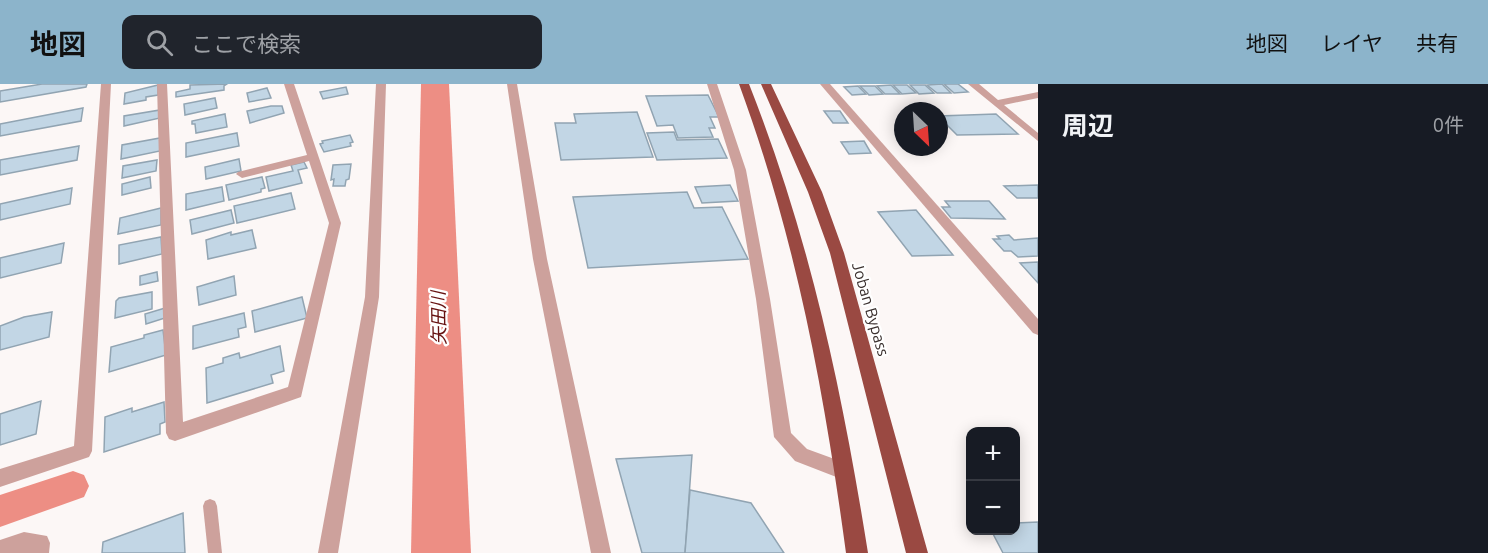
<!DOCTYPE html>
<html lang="ja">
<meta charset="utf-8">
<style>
:root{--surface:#171b24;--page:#20242c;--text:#f1f3f6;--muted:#9ea1a6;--line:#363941;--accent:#8cb4cb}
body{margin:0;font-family:Ubuntu,"Noto Sans JP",sans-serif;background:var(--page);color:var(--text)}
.controls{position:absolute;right:18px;bottom:18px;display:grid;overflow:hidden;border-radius:12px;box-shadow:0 3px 15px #0003}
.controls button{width:54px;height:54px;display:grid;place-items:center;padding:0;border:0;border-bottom:2px solid var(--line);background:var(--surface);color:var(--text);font:30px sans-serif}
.compass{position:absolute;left:894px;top:18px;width:54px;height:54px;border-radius:50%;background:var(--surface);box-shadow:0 3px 15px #0003;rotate:155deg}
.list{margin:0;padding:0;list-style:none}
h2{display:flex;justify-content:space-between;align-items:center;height:78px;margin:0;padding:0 24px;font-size:26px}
h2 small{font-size:20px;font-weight:400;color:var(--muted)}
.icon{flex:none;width:33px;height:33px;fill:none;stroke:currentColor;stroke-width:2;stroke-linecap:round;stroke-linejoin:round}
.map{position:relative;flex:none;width:1038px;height:469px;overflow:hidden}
header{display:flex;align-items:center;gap:36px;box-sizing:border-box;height:84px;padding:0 30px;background:var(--accent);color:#111}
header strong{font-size:28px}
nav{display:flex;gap:33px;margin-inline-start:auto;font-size:21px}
.search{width:420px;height:54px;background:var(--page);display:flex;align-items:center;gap:15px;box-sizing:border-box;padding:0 21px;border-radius:12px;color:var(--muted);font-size:22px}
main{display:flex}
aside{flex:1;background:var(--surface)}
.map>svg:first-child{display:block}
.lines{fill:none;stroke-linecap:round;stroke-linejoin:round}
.canal{fill:#ed8e84;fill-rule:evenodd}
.river{fill:#ed8e84;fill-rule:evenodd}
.building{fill:#c2d6e5;stroke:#91a4b2;stroke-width:1.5}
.service{fill:#cda19c;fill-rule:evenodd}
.minor{fill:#cda19c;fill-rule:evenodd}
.trunk{fill:#9a4942;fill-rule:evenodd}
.labels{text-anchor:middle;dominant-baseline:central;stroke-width:4.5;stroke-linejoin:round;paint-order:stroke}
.street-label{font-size:16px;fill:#3b312f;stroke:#fff}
.water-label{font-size:18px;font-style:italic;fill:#671211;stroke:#fff}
</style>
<header>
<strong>地図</strong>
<div class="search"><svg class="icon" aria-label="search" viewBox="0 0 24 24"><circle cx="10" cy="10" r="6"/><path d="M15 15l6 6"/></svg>ここで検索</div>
<nav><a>地図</a><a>レイヤ</a><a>共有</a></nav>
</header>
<main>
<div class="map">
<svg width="1038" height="469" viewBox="0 0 1038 469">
<rect width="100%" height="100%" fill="#fcf7f6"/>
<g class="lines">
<polygon class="canal" points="73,387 84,391 89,402 84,413 0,443 0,411"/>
<polygon class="river" points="421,0 449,0 471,469 411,469"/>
</g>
<g class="building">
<polygon points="42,0 87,0 86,3 0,18 0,7"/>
<polygon points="227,0 224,2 224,6 176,13 176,8 190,5 190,1"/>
<polygon points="942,0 951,9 937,9 927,1"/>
<polygon points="944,0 958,0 968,8 954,9"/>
<polygon points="158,1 158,11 146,13 146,16 124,20 125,9"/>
<polygon points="891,1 900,10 885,10 877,2"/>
<polygon points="893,1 907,1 916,9 902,10"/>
<polygon points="910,1 925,1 934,9 919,10"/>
<polygon points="858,2 866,10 852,11 844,3"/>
<polygon points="860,2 875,2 883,10 869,11"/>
<polygon points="346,3 348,10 323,15 320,8"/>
<polygon points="267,4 271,14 249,18 247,9"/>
<polygon points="708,11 718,31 718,33 710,33 715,44 709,44 713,53 678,54 673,41 657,42 646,12"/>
<polygon points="215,14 217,24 185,31 184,20"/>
<polygon points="271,22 282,22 284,29 250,39 247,27"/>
<polygon points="83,24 81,37 0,52 0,40"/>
<polygon points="160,26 160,34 124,42 124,32"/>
<polygon points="824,27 840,27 848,39 833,39"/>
<polygon points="637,28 653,73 561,76 555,39 576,39 574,30"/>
<polygon points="225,30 227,43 196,49 195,40 192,40 192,37"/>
<polygon points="996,30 1018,50 957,51 947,41 939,42 939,36 941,36 939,32"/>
<polygon points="674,48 677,56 718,55 727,74 657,76 647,49"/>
<polygon points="237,49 239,62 186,73 186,59"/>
<polygon points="350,51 353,58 350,59 351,62 324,68 320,60 323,59 322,57"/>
<polygon points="160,54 160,67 121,75 122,61"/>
<polygon points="864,57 871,69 849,70 841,58"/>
<polygon points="79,62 77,76 0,91 0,76"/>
<polygon points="239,75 241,87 206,95 205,83"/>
<polygon points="157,76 156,87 122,94 123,82"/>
<polygon points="304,78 307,84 298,86 302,99 269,107 266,93 293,87 291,81"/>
<polygon points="351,80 349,95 346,96 345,102 333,102 334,95 331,96 333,81"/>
<polygon points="150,93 151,104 122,111 122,100"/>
<polygon points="262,93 265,104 261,105 261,108 229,116 226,101"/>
<polygon points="730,101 738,117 702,119 695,103"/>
<polygon points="1038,101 1038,114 1017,114 1004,102"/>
<polygon points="222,103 224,117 186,126 186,110"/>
<polygon points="72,104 70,120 0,136 0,120"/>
<polygon points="687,108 694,124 722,123 748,175 588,184 573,113"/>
<polygon points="291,109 295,125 237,139 234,122"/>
<polygon points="945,117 989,117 1005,135 951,134 942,123 950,123"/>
<polygon points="161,124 161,141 118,150 120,134"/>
<polygon points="231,126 234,139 192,150 190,136"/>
<polygon points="916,126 953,171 912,172 878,128"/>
<polygon points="252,146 256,164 208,175 206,156 231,148 231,151"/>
<polygon points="1009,151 1014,156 1038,154 1038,172 1018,173 1011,167 1004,167 993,155 1000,155 997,152"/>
<polygon points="161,153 162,170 119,180 119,161"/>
<polygon points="64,159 61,179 0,194 0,174"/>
<polygon points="1038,178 1038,199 1020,179"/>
<polygon points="157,188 158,197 140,201 140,192"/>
<polygon points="234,192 236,211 199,221 197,203"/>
<polygon points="152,208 152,225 115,234 116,217 119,214"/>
<polygon points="302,213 307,234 255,248 252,227"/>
<polygon points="165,224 165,234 146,240 145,230"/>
<polygon points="52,228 49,253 0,266 0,242 24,233"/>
<polygon points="244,229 246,243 238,245 239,253 193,265 193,242"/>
<polygon points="163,246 166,271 109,288 111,263 144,254 144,251"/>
<polygon points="280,262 284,287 271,291 273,299 207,319 206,284 223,279 223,274 239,269 240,274"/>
<polygon points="41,317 36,350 0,361 0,330"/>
<polygon points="164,318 165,338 160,340 160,350 104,368 105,333 132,324 132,328"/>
<polygon points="692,371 685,469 642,469 616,375"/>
<polygon points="690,406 751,419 784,469 685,469"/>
<polygon points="183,429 185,469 102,469 103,458"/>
<polygon points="1038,438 1038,469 1003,469 991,446 1016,446 1016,439"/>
</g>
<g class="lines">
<polygon class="service" points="210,415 215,417 217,422 222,469 208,469 203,422 205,417"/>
<g class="minor">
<polygon points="101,0 111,0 92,367 89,373 0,403 0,385 74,362"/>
<polygon points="157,0 167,0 183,338 288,303 329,139 309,77 242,94 236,90 238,88 307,71 284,0 294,0 341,139 301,313 175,357 169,355 166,349"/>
<polygon points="376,0 386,0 379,213 338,469 318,469 365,213"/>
<polygon points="507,0 517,0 547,175 611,469 591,469 533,175"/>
<polygon points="707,0 717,0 746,86 770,215 791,349 807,365 851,381 853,387 851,393 844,396 795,377 774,353 756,215 734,86"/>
<polygon points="820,0 830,0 1038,235 1038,251 1033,249"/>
<polygon points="968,0 979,0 998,16 1038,8 1038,14 1004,21 1038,49 1038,57"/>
<polygon points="24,448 47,452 50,459 49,469 0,469 0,456"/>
</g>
<g class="trunk">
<path d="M739 0H749C810 154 842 306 868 469H846C824 306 796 155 739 0Z"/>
<polygon points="761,0 771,0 822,108 844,169 928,469 906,469 830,169 808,108"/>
</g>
</g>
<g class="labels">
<g class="street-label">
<text transform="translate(871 225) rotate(74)">Joban Bypass</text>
</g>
<g class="water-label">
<text transform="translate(438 234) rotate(-91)">矢田川</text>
</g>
</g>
</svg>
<div class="controls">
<button>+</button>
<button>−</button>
</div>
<svg class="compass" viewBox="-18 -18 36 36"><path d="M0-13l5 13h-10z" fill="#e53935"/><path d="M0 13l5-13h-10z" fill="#9ea1a6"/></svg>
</div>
<aside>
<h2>周辺<small>0件</small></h2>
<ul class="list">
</ul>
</aside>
</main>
